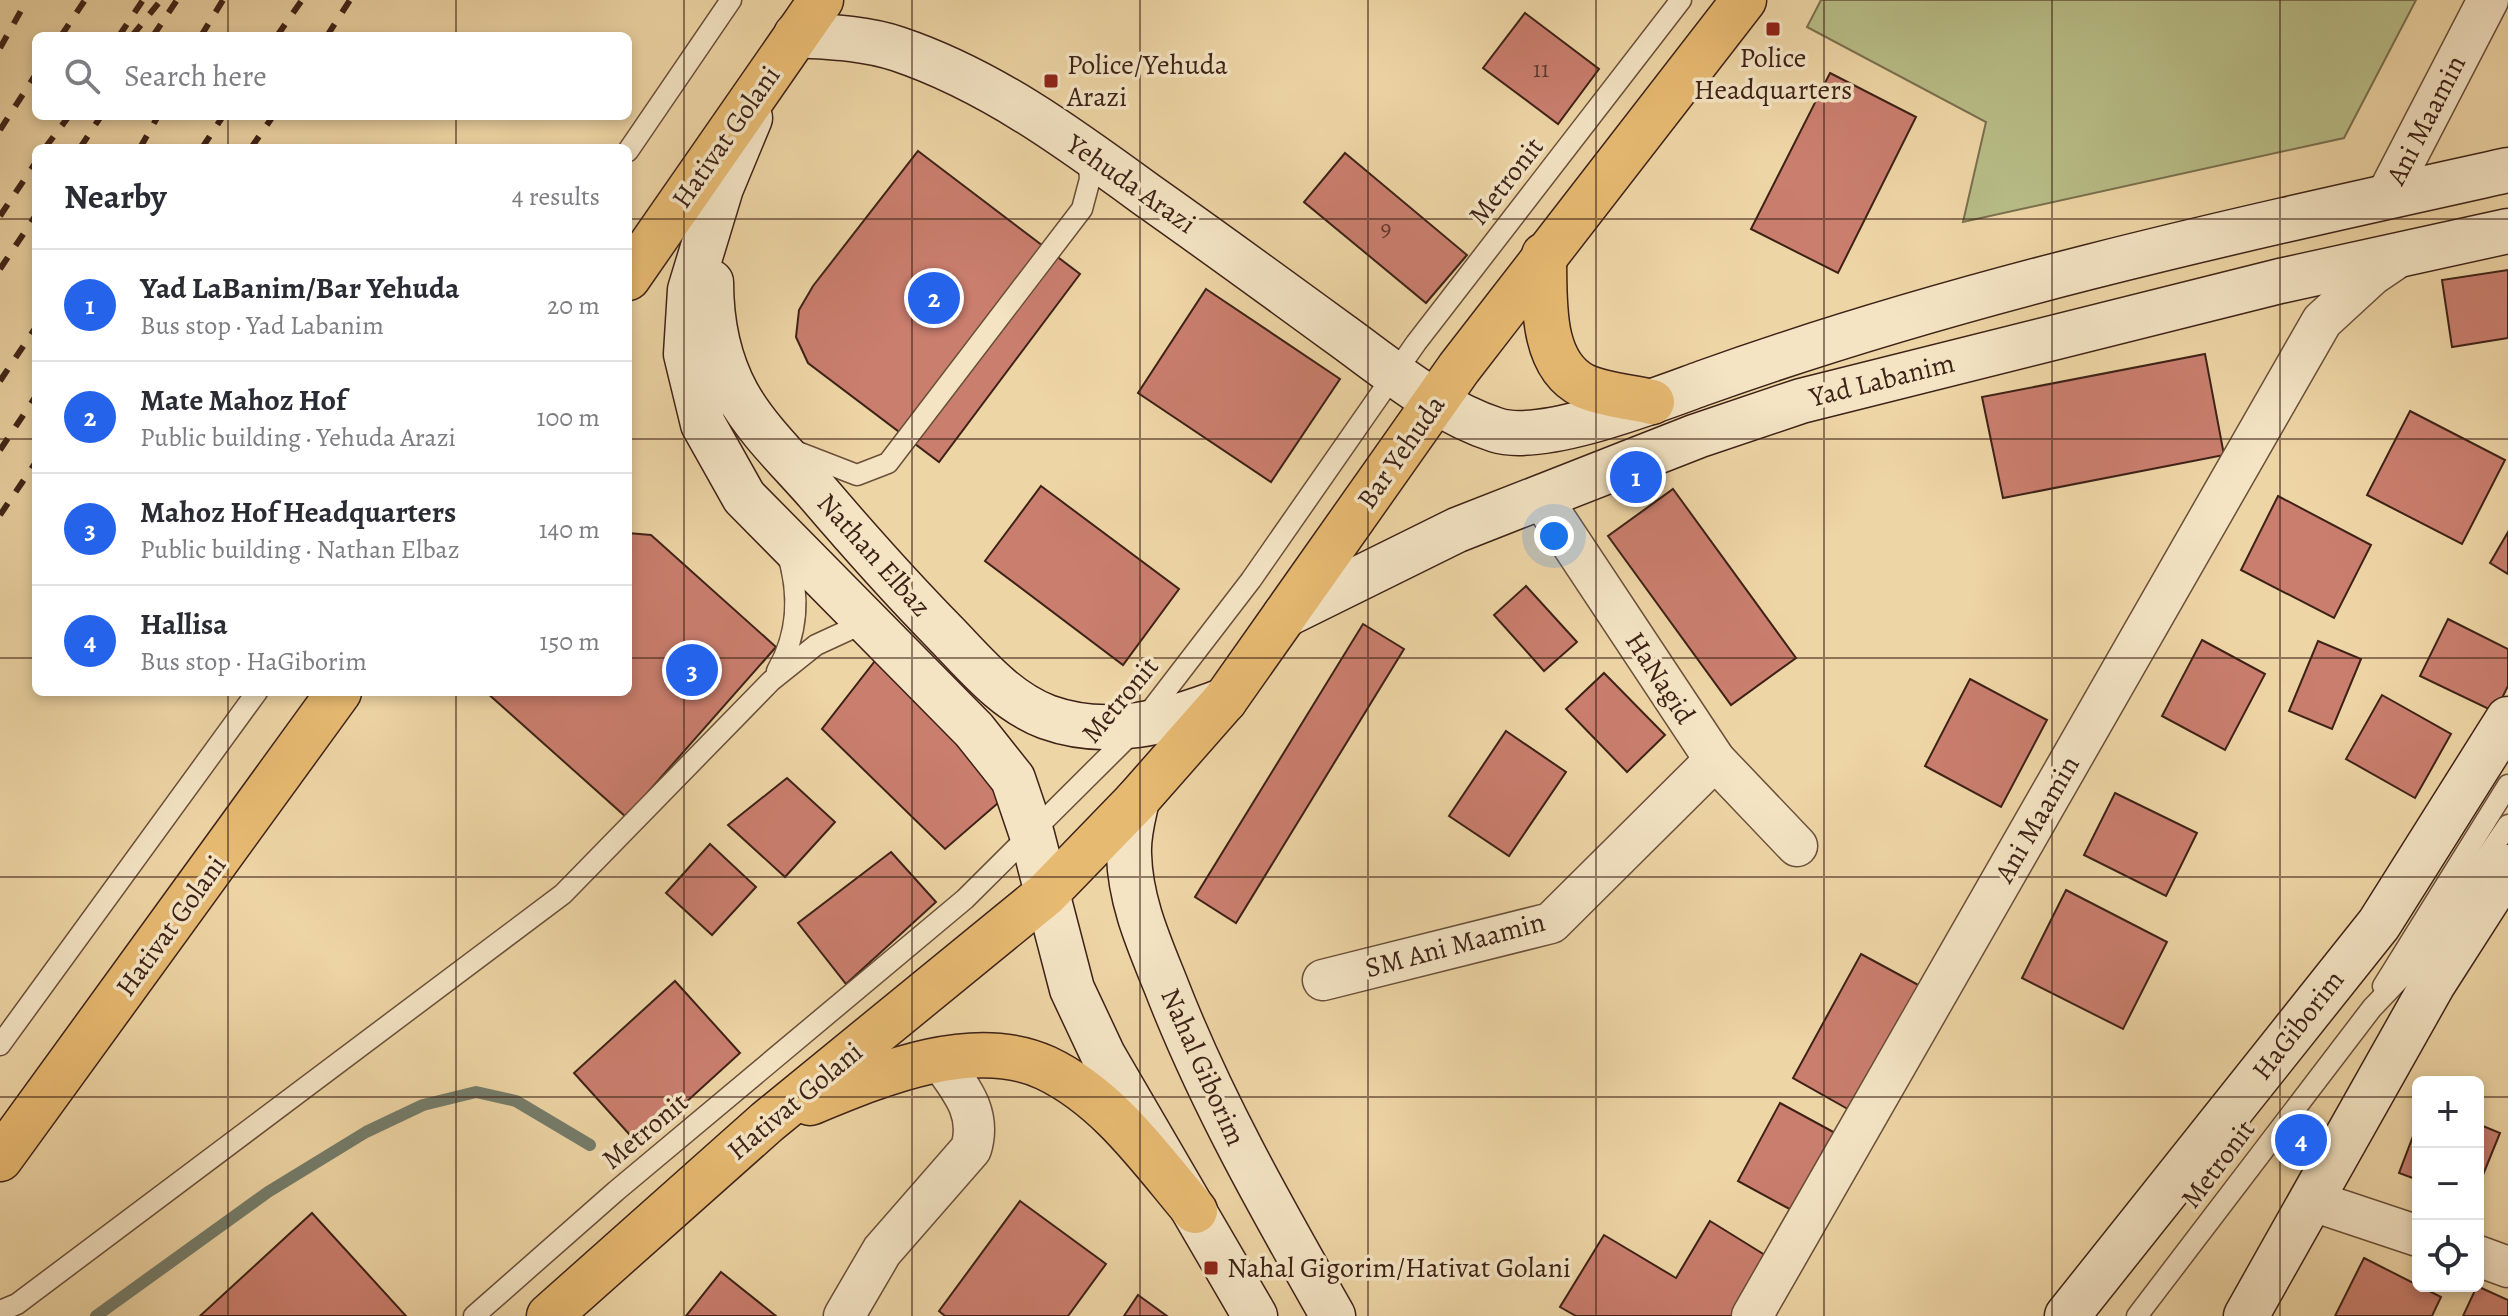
<!DOCTYPE html>
<meta charset="utf-8">
<style>
:root{--surface:#fff;--page:#f2f2f3;--text:#2b2b33;--muted:#7c7c81;--line:#e1e1e2;--accent:#2563eb}
body{margin:0;font-family:Alegreya,serif;background:var(--page);color:var(--text)}
.controls{position:absolute;right:24px;bottom:24px;display:grid;overflow:hidden;border-radius:12px;box-shadow:0 4px 12px #0003}
.controls button{width:72px;height:72px;display:grid;place-items:center;padding:0;border:0;border-bottom:2px solid var(--line);background:var(--surface);color:var(--text);font:40px sans-serif}
.you{position:absolute;left:1554px;top:536px;width:28px;height:28px;margin:-20px;border:6px solid #fff;border-radius:50%;background:#1a73e8;box-shadow:0 0 0 12px #1a73e833}
.badge{display:grid;place-items:center;width:52px;height:52px;border-radius:50%;background:var(--accent);color:#fff;font-size:26px;font-weight:700}
.pin{position:absolute;translate:-50% -50%;border:4px solid #fff;box-shadow:0 2px 8px #0006}
.list{margin:0;padding:0;list-style:none}
h2{display:flex;justify-content:space-between;align-items:center;height:104px;margin:0;padding:0 32px;font-size:34px}
h2 small{font-size:26px;font-weight:400;color:var(--muted)}
.list li{display:grid;grid-template-columns:52px 1fr auto;gap:24px;align-items:center;box-sizing:border-box;height:112px;padding:0 32px;border-top:2px solid var(--line)}
.list b{display:block;font-size:30px;white-space:nowrap}
.list p{margin:0;font-size:26px;white-space:nowrap;color:var(--muted)}
.list em{font-size:26px;font-style:normal;color:var(--muted)}
.icon{flex:none;width:44px;height:44px;fill:none;stroke:currentColor;stroke-width:2;stroke-linecap:round;stroke-linejoin:round}
.map{position:relative;flex:none;width:2508px;height:1316px;overflow:hidden}
.search{position:absolute;background:var(--surface);box-shadow:0 4px 12px #0003;left:32px;top:32px;width:600px;height:88px;display:flex;align-items:center;gap:20px;box-sizing:border-box;padding:0 28px;border-radius:12px;color:var(--muted);font-size:30px}
.panel{position:absolute;background:var(--surface);box-shadow:0 4px 12px #0003;left:32px;top:144px;width:600px;height:552px;border-radius:12px}
.map>svg:first-child{display:block}
.green{fill:#b8bd87;stroke:#7b704f;stroke-width:2}
.lines{fill:none;stroke-linecap:round;stroke-linejoin:round}
.stream{stroke:#757d6b;stroke-width:12}
.building{fill:#ca7e6e;stroke:#3e2217;stroke-width:2}
.lane-casing{stroke:#6a4f3a;stroke-width:23}
.street-casing{stroke:#6a4f3a;stroke-width:43}
.secondary-casing{stroke:#3e2217;stroke-width:47}
.highway-casing{stroke:#3e2217;stroke-width:47}
.lane{stroke:#f4e4c4;stroke-width:20}
.street{stroke:#f4e4c4;stroke-width:40}
.secondary{stroke:#f4e4c4;stroke-width:44}
.highway{stroke:#e7ba72;stroke-width:44}
.rail{stroke:#3e2217;stroke-width:6;stroke-dasharray:14 14;stroke-linecap:butt}
.grid{fill:none;stroke:#3e2217;stroke-width:2;stroke-opacity:0.55}
.poi-dot{fill:#8f2418;stroke:#f4e4c4;stroke-width:3}
.labels{text-anchor:middle;dominant-baseline:central;stroke-width:7;stroke-linejoin:round;paint-order:stroke}
.number-label{font-size:24px;fill:#61392d}
.poi-label{font-size:28px;fill:#3e2217;stroke:#f4e4c4;text-anchor:start}
.street-label{font-size:28px;fill:#3e2217;stroke:#f4e4c4}
</style>
<div class="map">
<svg width="2508" height="1316" viewBox="0 0 2508 1316">
<rect width="100%" height="100%" fill="#eed5a5"/>
<filter id="stains"><feTurbulence type="fractalNoise" baseFrequency=".0025" numOctaves="4"/><feColorMatrix values="0 0 0 0 .2 0 0 0 0 .09 0 0 0 0 .02 0 0 0 .5 -.17"/></filter>
<radialGradient id="worn" r=".72"><stop offset=".6" stop-color="#630" stop-opacity="0"/><stop offset="1" stop-color="#630" stop-opacity=".3"/></radialGradient>
<polygon class="green" points="1821,0 2416,0 2344,138 1963,222 1986,122 1807,27"/>
<g class="lines">
<polyline class="stream" points="96,1316 268,1192 366,1132 423,1105 476,1092 516,1101 590,1145"/>
</g>
<g class="building">
<polygon points="1525,13 1599,69 1558,124 1483,68"/>
<polygon points="1830,73 1916,117 1838,273 1751,229"/>
<polygon points="918,151 1080,274 939,462 808,363 796,337 799,310 813,286"/>
<polygon points="1345,153 1467,255 1426,303 1304,202"/>
<polygon points="2508,270 2508,338 2452,347 2442,280"/>
<polygon points="1206,289 1340,379 1271,482 1138,393"/>
<polygon points="2205,354 2224,455 2003,498 1982,397"/>
<polygon points="2410,411 2505,460 2462,544 2367,495"/>
<polygon points="1041,486 1179,589 1123,665 985,561"/>
<polygon points="1673,489 1796,658 1731,705 1608,536"/>
<polygon points="2278,496 2371,545 2334,618 2241,570"/>
<polygon points="2508,532 2508,574 2490,563"/>
<polygon points="628,533 651,535 776,647 626,817 486,692 628,692"/>
<polygon points="1526,586 1577,642 1544,671 1494,615"/>
<polygon points="2448,619 2508,649 2508,686 2495,712 2420,676"/>
<polygon points="1363,624 1404,649 1236,923 1195,897"/>
<polygon points="2202,640 2265,674 2225,750 2162,716"/>
<polygon points="2318,641 2361,659 2332,729 2289,711"/>
<polygon points="878,657 1005,797 945,849 822,729"/>
<polygon points="1604,673 1665,735 1627,772 1566,709"/>
<polygon points="1970,679 2047,720 2001,807 1925,766"/>
<polygon points="2382,695 2451,734 2415,798 2346,759"/>
<polygon points="1506,731 1566,772 1509,856 1449,816"/>
<polygon points="787,778 835,822 785,877 728,825"/>
<polygon points="2115,793 2197,833 2166,896 2084,855"/>
<polygon points="710,844 756,887 712,935 666,893"/>
<polygon points="891,852 936,902 846,984 798,923"/>
<polygon points="2066,890 2167,942 2123,1029 2022,978"/>
<polygon points="1861,954 1922,987 1853,1112 1793,1078"/>
<polygon points="675,981 740,1053 639,1145 574,1073"/>
<polygon points="1780,1103 1837,1134 1795,1212 1738,1181"/>
<polygon points="2418,1123 2418,1180 2399,1173"/>
<polygon points="2478,1124 2500,1133 2478,1187"/>
<polygon points="1020,1201 1106,1264 1068,1316 945,1316 939,1311"/>
<polygon points="312,1213 406,1316 200,1316"/>
<polygon points="1710,1221 1773,1260 1739,1316 1576,1316 1560,1307 1604,1235 1676,1278"/>
<polygon points="2364,1258 2441,1297 2432,1316 2335,1316"/>
<polygon points="721,1272 776,1316 686,1316"/>
<polygon points="2477,1286 2508,1300 2508,1316 2463,1316"/>
<polygon points="1138,1295 1167,1316 1124,1316"/>
</g>
<g class="lines">
<g class="lane-casing">
<g id="lane">
<polyline points="628,151 731,0"/>
<polyline points="795,451 857,475 888,463 1082,209 1090,179 1088,155"/>
<path d="M777 671C799 633 800 593 787 552"/>
<polyline points="2383,986 2508,785"/>
<polyline points="0,1045 257,692"/>
<polyline points="0,1311 17,1304 563,894 771,681 816,645 866,622"/>
<polyline points="474,1316 616,1191 965,899 1138,727 1251,580 1416,343 1681,0"/>
<polyline points="2137,1316 2372,1008 2413,965 2508,825"/>
</g>
</g>
<g class="street-casing">
<g id="street">
<polyline points="2386,197 2488,0"/>
<polyline points="1540,496 1715,760 1797,846"/>
<polyline points="1323,980 1551,923 1715,760"/>
<polyline points="2313,1201 2418,1236"/>
<polyline points="2478,1256 2508,1267"/>
<path d="M844 1316 882 1251 971 1149C982 1113 961 1089 941 1061"/>
<polyline points="1752,1316 2322,321 2372,275 2403,254"/>
</g>
</g>
<g class="secondary-casing">
<g id="secondary">
<path d="M796 35C831 37 865 38 898 49 990 80 1069 138 1147 195 1211 240 1274 286 1337 332 1386 367 1437 411 1496 430 1542 445 1656 400 1703 383 1965 289 2237 230 2508 170"/>
<polyline points="750,118 721,188 690,290 686,354 703,424 744,497 974,730 1013,779 1032,835 1072,989 1103,1055 1255,1316"/>
<path d="M711 282C711 321 718 359 737 394 757 430 791 462 818 493 859 541 901 588 945 633 976 665 1005 701 1047 717 1108 739 1168 722 1225 700"/>
<polyline points="1285,615 1457,530 1697,436 1801,401 2280,281 2508,231"/>
<path d="M1137 800C1133 818 1128 835 1129 854 1130 900 1148 941 1165 983 1210 1100 1271 1207 1333 1316"/>
<polyline points="2067,1316 2379,924 2508,719"/>
<polyline points="2246,1316 2433,984 2508,867"/>
</g>
</g>
<g class="highway-casing">
<g id="highway">
<path d="M1544 255C1545 297 1539 364 1584 386 1604 395 1631 397 1652 402"/>
<polyline points="628,278 821,0"/>
<path d="M810 1103C878 1075 973 1034 1046 1068 1109 1098 1151 1159 1195 1211"/>
<polyline points="0,1159 339,692"/>
<polyline points="549,1316 767,1122 1046,894 1137,800 1225,700 1459,368 1744,0"/>
</g>
</g>
<use href="#lane" class="lane"/>
<use href="#street" class="street"/>
<use href="#secondary" class="secondary"/>
<use href="#highway" class="highway"/>
<g class="rail">
<polyline points="61,36 85,0"/>
<polyline points="119,36 143,0"/>
<polyline points="132,36 161,0"/>
<polyline points="153,36 177,0"/>
<polyline points="201,36 223,0"/>
<polyline points="277,36 302,0"/>
<polyline points="327,36 350,0"/>
<polyline points="0,48 27,0"/>
<polyline points="0,130 36,74"/>
<polyline points="45,148 69,116"/>
<polyline points="80,148 101,116"/>
<polyline points="140,148 158,116"/>
<polyline points="202,148 223,116"/>
<polyline points="251,148 273,116"/>
<polyline points="0,216 36,162"/>
<polyline points="0,269 36,215"/>
<polyline points="0,381 36,327"/>
<polyline points="0,450 36,396"/>
<polyline points="0,515 36,462"/>
</g>
</g>
<path class="grid" d="M228 0V36M456 0V36M684 0V1316M912 0V1316M1140 0V1316M1368 0V1316M1596 0V1316M1824 0V1316M2052 0V1316M2280 0V1316M228 116V148M456 116V148M0 219H36M628 219H2508M0 439H36M628 439H2508M0 658H36M628 658H2508M228 692V1316M456 692V1316M0 877H2508M0 1097H2418M2478 1097H2508"/>
<g class="poi-dot">
<rect x="1765" y="21" width="16" height="16" rx="4"/>
<rect x="1043" y="73" width="16" height="16" rx="4"/>
<rect x="1203" y="1260" width="16" height="16" rx="4"/>
</g>
<g class="labels">
<g class="number-label">
<text x="1541" y="69">11</text>
<text x="1386" y="228">9</text>
</g>
<g class="poi-label">
<text x="1773" y="58" text-anchor="middle">Police<tspan x="1773" dy="32">Headquarters</tspan></text>
<text x="1067" y="65">Police/Yehuda<tspan x="1067" dy="32">Arazi</tspan></text>
<text x="1227" y="1268">Nahal Gigorim/Hativat Golani</text>
</g>
<g class="street-label">
<text transform="translate(2426 120) rotate(-63)">Ani Maamin</text>
<text transform="translate(726 137) rotate(-55)">Hativat Golani</text>
<text transform="translate(1506 181) rotate(-52)">Metronit</text>
<text transform="translate(1131 184) rotate(35)">Yehuda Arazi</text>
<text transform="translate(1882 380) rotate(-14)">Yad Labanim</text>
<text transform="translate(1401 452) rotate(-55)">Bar Yehuda</text>
<text transform="translate(874 555) rotate(48)">Nathan Elbaz</text>
<text transform="translate(1660 678) rotate(57)">HaNagid</text>
<text transform="translate(1120 700) rotate(-50)">Metronit</text>
<text transform="translate(2037 819) rotate(-60)">Ani Maamin</text>
<text transform="translate(171 926) rotate(-54)">Hativat Golani</text>
<text transform="translate(1455 945) rotate(-15)">SM Ani Maamin</text>
<text transform="translate(2298 1025) rotate(-52)">HaGiborim</text>
<text transform="translate(1203 1067) rotate(66)">Nahal Giborim</text>
<text transform="translate(795 1101) rotate(-40)">Hativat Golani</text>
<text transform="translate(645 1131) rotate(-40)">Metronit</text>
<text transform="translate(2218 1164) rotate(-53)">Metronit</text>
</g>
</g>
<rect width="100%" height="100%" filter="url(#stains)"/>
<rect width="100%" height="100%" fill="url(#worn)"/>
</svg>
<div class="controls">
<button>+</button>
<button>−</button>
<button><svg class="icon" aria-label="locate" viewBox="0 0 24 24"><circle cx="12" cy="12" r="6"/><path d="M12 2v4M12 18v4M2 12h4M18 12h4"/></svg></button>
</div>
<div class="you"></div>
<div class="pin badge" style="left:1636px;top:477px">1</div>
<div class="pin badge" style="left:934px;top:298px">2</div>
<div class="pin badge" style="left:692px;top:670px">3</div>
<div class="pin badge" style="left:2301px;top:1140px">4</div>
<div class="search"><svg class="icon" aria-label="search" viewBox="0 0 24 24"><circle cx="10" cy="10" r="6"/><path d="M15 15l6 6"/></svg>Search here</div>
<section class="panel">
<h2>Nearby<small>4 results</small></h2>
<ul class="list">
<li><span class="badge">1</span><div><b>Yad LaBanim/Bar Yehuda</b><p>Bus stop · Yad Labanim</p></div><em>20 m</em></li>
<li><span class="badge">2</span><div><b>Mate Mahoz Hof</b><p>Public building · Yehuda Arazi</p></div><em>100 m</em></li>
<li><span class="badge">3</span><div><b>Mahoz Hof Headquarters</b><p>Public building · Nathan Elbaz</p></div><em>140 m</em></li>
<li><span class="badge">4</span><div><b>Hallisa</b><p>Bus stop · HaGiborim</p></div><em>150 m</em></li>
</ul>
</section>
</div>
